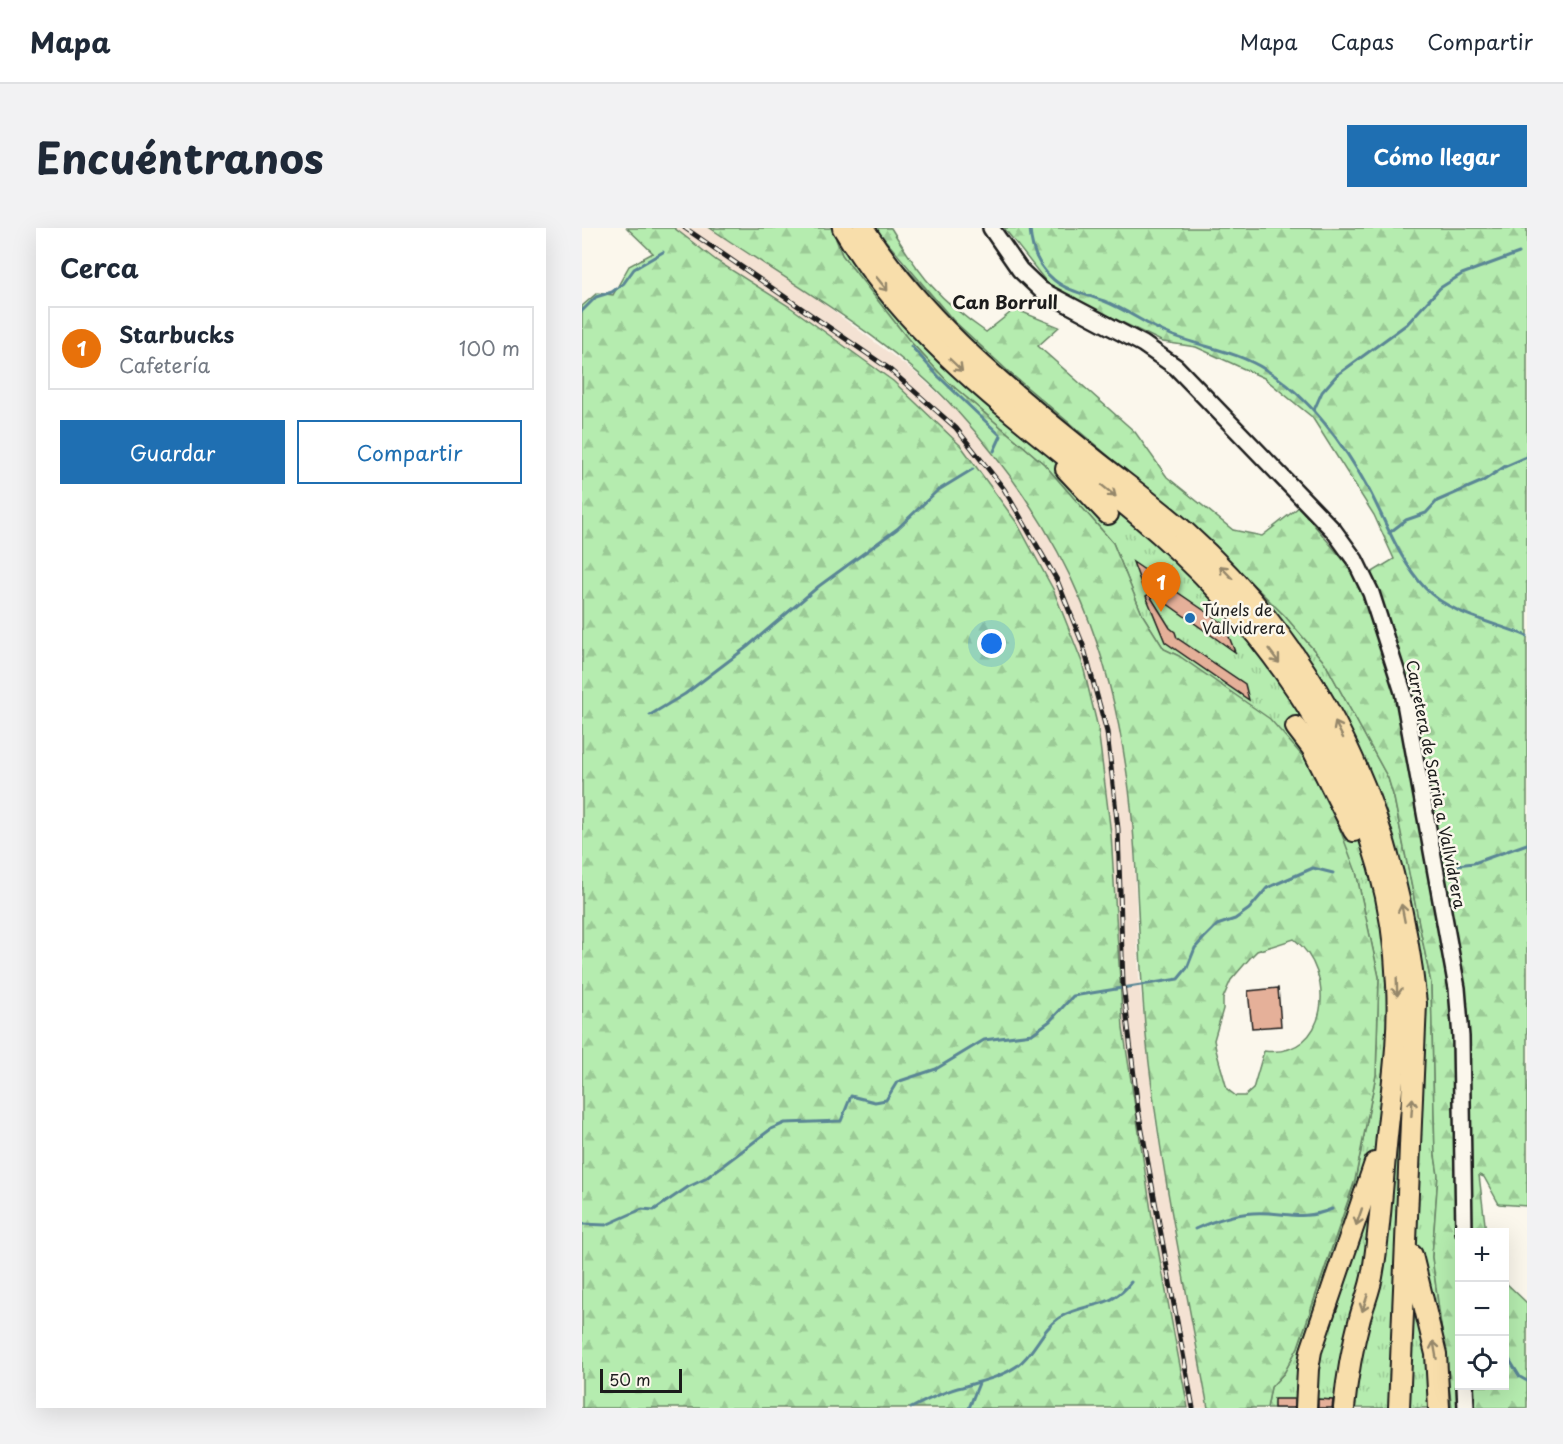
<!DOCTYPE html>
<html lang="es">
<meta charset="utf-8">
<style>
:root{--surface:#fff;--page:#f2f2f3;--text:#1f2937;--muted:#747a83;--line:#e0e1e3;--accent:#1f6fb2}
body{margin:0;font-family:"Playpen Sans",sans-serif;background:var(--page);color:var(--text)}
.controls{position:absolute;right:18px;bottom:18px;display:grid;overflow:hidden;border-radius:0px;box-shadow:0 6px 24px #0002}
.controls button{width:54px;height:54px;display:grid;place-items:center;padding:0;border:0;border-bottom:2px solid var(--line);background:var(--surface);color:var(--text);font:30px sans-serif}
.scale{position:absolute;left:18px;bottom:15px;width:82px;box-sizing:border-box;padding-left:6px;border:3px solid #1c1c1c;border-top:0;font-size:16px;line-height:21px;white-space:nowrap;color:#1c1c1c;-webkit-text-stroke:4px #fbf7ec;paint-order:stroke}
.you{position:absolute;left:410px;top:416px;width:21px;height:21px;margin:-15px;border:4px solid #fff;border-radius:50%;background:#1a73e8;box-shadow:0 0 0 9px #1a73e833}
.badge{display:grid;place-items:center;width:39px;height:39px;border-radius:50%;background:var(--accent);color:#fff;font-size:20px;font-weight:700}
.pin{position:absolute;translate:-50% -50px;filter:drop-shadow(0 2px 3px #0008)}
.pin::after{content:'';position:absolute;top:32px;width:21px;height:18px;background:inherit;clip-path:polygon(0 0,100% 0,50% 100%)}
.list{margin:0;padding:0;list-style:none}
h2{display:flex;justify-content:space-between;align-items:center;height:78px;margin:0;padding:0 24px;font-size:26px}
h2 small{font-size:20px;font-weight:400;color:var(--muted)}
.list li{display:grid;grid-template-columns:39px 1fr auto;gap:18px;align-items:center;box-sizing:border-box;height:84px;margin:0 12px 12px;padding:0 12px;border:2px solid var(--line);border-radius:0px}
.list b{display:block;font-size:22px;white-space:nowrap}
.list p{margin:0;font-size:20px;white-space:nowrap;color:var(--muted)}
.list em{font-size:20px;font-style:normal;color:var(--muted)}
.actions{display:flex;gap:12px;padding:18px 24px}
.actions a{flex:1;padding:14px 0;border:2px solid var(--accent);border-radius:0px;text-align:center;font-size:21px;color:var(--accent)}
.actions .main{background:var(--accent);color:#fff}
.icon{flex:none;width:33px;height:33px;fill:none;stroke:currentColor;stroke-width:2;stroke-linecap:round;stroke-linejoin:round}
.map{position:relative;flex:none;width:945px;height:1180px;overflow:hidden;border-radius:0px}
header{display:flex;align-items:center;gap:36px;box-sizing:border-box;height:84px;padding:0 30px;background:var(--surface);border-bottom:2px solid var(--line)}
header strong{font-size:28px}
nav{display:flex;gap:33px;margin-inline-start:auto;font-size:21px}
.intro{display:flex;align-items:center;justify-content:space-between;box-sizing:border-box;height:144px;padding:0 36px}
h1{margin:0;font-size:42px}
.button{padding:15px 27px;border-radius:0px;background:var(--accent);color:#fff;font-size:21px;font-weight:700}
main{display:flex;gap:36px;padding:0 36px}
aside{flex:1;background:var(--surface);border-radius:0px;box-shadow:0 6px 24px #0002}
.map>svg:first-child{display:block}
.built{fill:#f4e2d3}
.grass{fill:url(#grass-tufts);stroke:#688466;stroke-width:1.5}
.forest{fill:url(#forest-firs);stroke:#688466;stroke-width:1.5;fill-rule:evenodd}
.lines{fill:none;stroke-linecap:round;stroke-linejoin:round}
.stream{stroke:#5a8695;stroke-width:3}
.building{fill:#e5b099;stroke:#1c1c1c;stroke-width:1.5}
.secondary-casing{stroke:#1c1c1c;stroke-width:20}
.highway-casing{stroke:#1c1c1c;stroke-width:24}
.secondary{stroke:#fbf7ec;stroke-width:15}
.highway{stroke:#f8deab;stroke-width:20}
.rail-casing{stroke:#1c1c1c;stroke-width:5}
.rail{stroke:#fbf7ec;stroke-width:3;stroke-dasharray:9;stroke-linecap:butt}
.oneway{stroke:#95876b}
.poi-dot{fill:#1f6fb2;stroke:#fbf7ec;stroke-width:2}
.labels{text-anchor:middle;dominant-baseline:central;stroke-width:5;stroke-linejoin:round;paint-order:stroke}
.poi-label{font-size:16px;fill:#1c1c1c;stroke:#fbf7ec;text-anchor:start}
.street-label{font-size:16px;fill:#1c1c1c;stroke:#fbf7ec}
.neighbourhood-label{font-size:18px;font-weight:bold;fill:#1c1c1c;stroke:#fbf7ec}
</style>
<header>
<strong>Mapa</strong>
<nav><a>Mapa</a><a>Capas</a><a>Compartir</a></nav>
</header>
<div class="intro"><h1>Encuéntranos</h1><a class="button">Cómo llegar</a></div>
<main>
<aside>
<h2>Cerca<small></small></h2>
<ul class="list">
<li><span class="badge" style="background:#e8710a">1</span><div><b>Starbucks</b><p>Cafetería</p></div><em>100 m</em></li>
</ul>
<div class="actions"><a class="main">Guardar</a><a>Compartir</a></div>
</aside>
<div class="map">
<svg width="945" height="1180" viewBox="0 0 945 1180">
<defs>
<pattern id="grass-tufts" width="24" height="20" patternUnits="userSpaceOnUse" patternTransform="scale(1.5)"><rect width="24" height="20" fill="#b5ecaf"/><path d="M3 7l-1-3M5 7V3M7 7l1-3M15 17l-1-3M17 17v-4M19 17l1-3" fill="none" stroke="#9bca96"/></pattern>
<pattern id="forest-firs" width="22" height="20" patternUnits="userSpaceOnUse" patternTransform="scale(1.5)"><rect width="22" height="20" fill="#b5ecaf"/><path d="M5 1l3.5 6h-7zM16 11l3.5 6h-7z" fill="#9bca96"/></pattern>
</defs>
<rect width="100%" height="100%" fill="#fbf7ec"/>
<filter id="ink" filterUnits="userSpaceOnUse"><feTurbulence type="fractalNoise" baseFrequency=".0167" numOctaves="2"/><feDisplacementMap in="SourceGraphic" scale="12" xChannelSelector="R" yChannelSelector="G"/><feConvolveMatrix kernelMatrix="1 2 1 2 8 2 1 2 1" color-interpolation-filters="sRGB"/></filter>
<g filter="url(#ink)">
<polygon class="built" points="92,0 128,0 216,56 335,146 372,180 415,230 457,289 484,335 511,400 531,467 542,522 551,601 557,750 574,898 626,1180 606,1180 570,989 541,800 529,606 516,500 500,434 471,361 435,295 379,218 311,153 208,79 135,33"/>
<polygon class="grass" points="262,0 304,17 371,92 428,145 625,311 703,388 743,435 806,550 812,570 849,755 853,927 856,947 850,1029 870,1180 685,1180 689,1159 702,1145 716,1119 773,953 794,847 797,749 774,644 597,428 582,421 560,386 531,315 462,236 365,153 326,111 260,27 254,11"/>
<g class="forest">
<polygon points="45,0 92,0 135,33 208,79 311,153 379,218 435,295 471,361 500,434 516,500 529,606 541,800 570,989 606,1180 0,1180 0,78 15,65 31,67 47,38 71,25"/>
<path d="M128 0H262L254 11 260 27 326 111 365 153 462 236 531 315 560 386 582 421 597 428 688 491 738 548 774 644 797 749 794 847 773 952 716 1119 702 1145 689 1159 685 1180H626C604 1059 578 939 565 817 557 745 557 672 551 600 537 432 488 307 374 182 309 110 208 55 128 0ZM712 711C755 744 748 831 682 823L671 861 663 868H654L645 861 634 822 632 812 641 781V770L649 752 668 730 675 723Z"/>
<path d="M293 0H309C339 49 356 71 404 104L433 81 477 99 456 118 553 204 585 249 651 302 680 308 717 279 773 346 789 345 812 331 792 287 730 189 682 150 614 119 581 114 469 60 422 0H945V978L917 976 902 949 897 947 904 1004H878V1158H922L923 1054 945 1075V1180H870L850 1029 856 947 853 927 849 755 812 570 806 550 743 435 703 388 625 311 428 145 371 92Z"/>
</g>
<g class="lines">
<g class="stream">
<path d="M448 0C449 20 456 39 472 52 485 63 506 67 522 73 543 81 562 95 582 104 616 119 653 122 684 142 727 168 763 218 787 262 804 294 817 332 843 360 867 386 913 395 945 408"/>
<polyline points="0,83 14,69 30,64 42,55 52,41 81,24"/>
<polyline points="329,118 357,149 419,208 412,223"/>
<polyline points="732,182 740,164 755,147 825,96 858,60 880,46 937,25"/>
<polyline points="807,305 824,292 844,285 855,273 901,253 922,239 945,229"/>
<polyline points="68,487 103,466 165,419 237,358 315,301 355,263 391,241"/>
<polyline points="867,638 892,635 945,616"/>
<polyline points="0,996 24,997 60,981 72,982 106,959 123,951 189,901 203,895 259,893 269,868 293,874 304,872 315,854 354,841 402,812 450,806 468,793 491,768 596,751 605,740 613,720 622,710 635,697 653,691 667,681 685,660 731,640 751,645"/>
<path d="M613 1001C631 993 651 986 671 985 703 983 718 994 750 981"/>
<polyline points="922,1123 938,1149 945,1153"/>
<path d="M329 1180C345 1172 362 1163 380 1159 399 1153 418 1150 435 1138 453 1125 459 1102 477 1090 503 1073 528 1083 549 1054"/>
<polyline points="387,1180 397,1155"/>
</g>
</g>
<g class="building">
<polygon points="551,334 642,396 653,424 560,358"/>
<polygon points="567,366 588,400 593,404 595,410 663,456 667,472 583,414 564,368"/>
<polygon points="696,760 699,798 670,800 666,763"/>
<rect x="692" y="1171" width="20" height="9"/>
<polygon points="736,1171 751,1172 750,1180 736,1180"/>
</g>
<g class="lines">
<g class="secondary-casing">
<g id="secondary">
<polyline points="409,0 438,42 459,62 561,116 594,139 752,303 773,332 789,365 821,464 875,760 879,809 882,1004"/>
<polyline points="883,1158 884,1180"/>
</g>
</g>
<g class="highway-casing">
<g id="highway">
<path d="M261 0C333 121 450 198 556 287 696 404 808 569 815 757 818 811 809 864 804 918 800 959 798 1002 791 1043 789 1059 782 1075 778 1090 770 1120 765 1150 762 1180"/>
<path d="M281 0C343 96 430 166 518 236 546 258 576 280 603 304 745 432 814 586 834 775L817 1180"/>
<polyline points="484,241 526,286"/>
<polyline points="714,499 730,520 772,603"/>
<polyline points="830,1027 854,1126 857,1180"/>
<polyline points="724,1180 726,1141 729,1123 793,935"/>
</g>
</g>
<use href="#secondary" class="secondary"/>
<use href="#highway" class="highway"/>
<g class="rail-casing">
<polyline id="rail" points="103,0 306,140 374,200 422,261 475,352 501,417 525,504 536,601 541,756 556,881 611,1180"/>
</g>
<use href="#rail" class="rail"/>
</g>
<defs><path id="oneway-shaft" d="M-6 0H5M1.5-3L5.5 0L1.5 3" fill="none" stroke-width="1.6" stroke-linecap="round" stroke-linejoin="round" transform="scale(1.5)"/></defs>
<g class="oneway">
<use href="#oneway-shaft" transform="translate(300 56) rotate(51)"/>
<use href="#oneway-shaft" transform="translate(374 137) rotate(44)"/>
<use href="#oneway-shaft" transform="translate(527 263) rotate(39)"/>
<use href="#oneway-shaft" transform="translate(644 344) rotate(-134)"/>
<use href="#oneway-shaft" transform="translate(692 428) rotate(53)"/>
<use href="#oneway-shaft" transform="translate(757 502) rotate(-117)"/>
<use href="#oneway-shaft" transform="translate(821 685) rotate(-101)"/>
<use href="#oneway-shaft" transform="translate(815 759) rotate(88)"/>
<use href="#oneway-shaft" transform="translate(830 879) rotate(-86)"/>
<use href="#oneway-shaft" transform="translate(777 989) rotate(109)"/>
<use href="#oneway-shaft" transform="translate(783 1075) rotate(108)"/>
<use href="#oneway-shaft" transform="translate(853 1122) rotate(-100)"/>
</g>
</g>
<circle class="poi-dot" cx="608" cy="390" r="6"/>
<g class="labels">
<g class="poi-label">
<text x="620" y="381">Túnels de<tspan x="620" dy="18">Vallvidrera</tspan></text>
</g>
<g class="street-label">
<text transform="translate(855 556) rotate(79)">Carretera de Sarria a Vallvidrera</text>
</g>
<g class="neighbourhood-label">
<text x="423" y="73">Can Borrull</text>
</g>
</g>
</svg>
<div class="controls">
<button>+</button>
<button>−</button>
<button><svg class="icon" aria-label="locate" viewBox="0 0 24 24"><circle cx="12" cy="12" r="6"/><path d="M12 2v4M12 18v4M2 12h4M18 12h4"/></svg></button>
</div>
<div class="scale">50 m</div>
<div class="you"></div>
<div class="pin badge" style="left:579px;top:384px;background:#e8710a">1</div>
</div>
</main>
